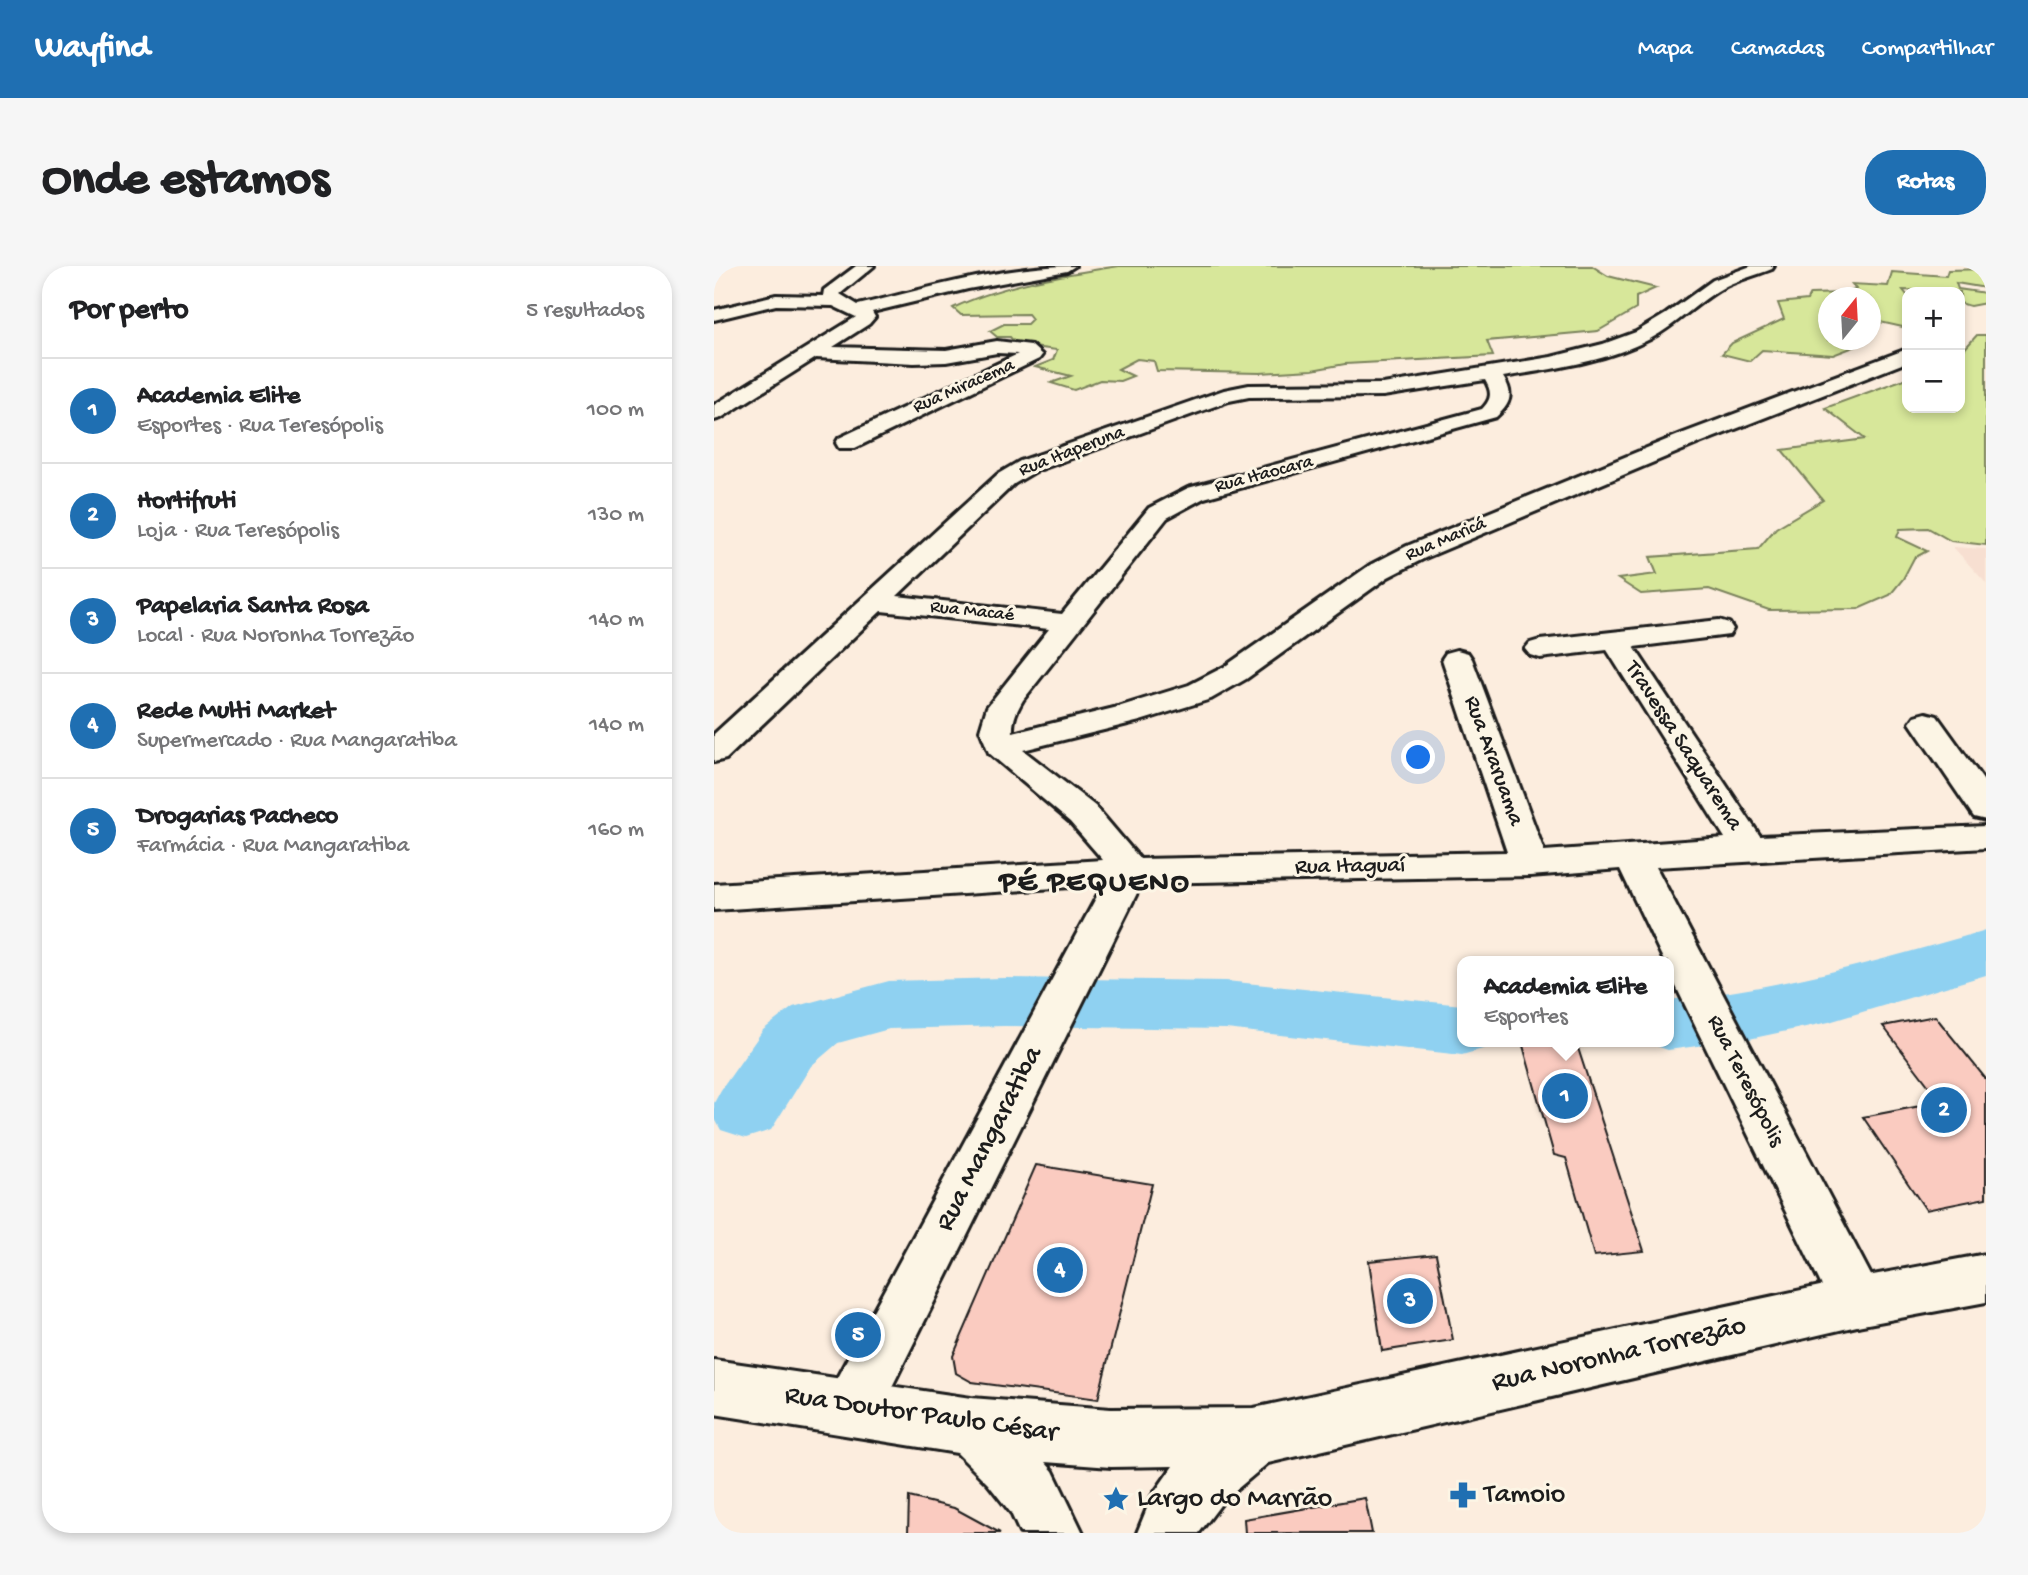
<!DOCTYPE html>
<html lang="pt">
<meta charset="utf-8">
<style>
:root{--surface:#fff;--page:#f6f6f6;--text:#202124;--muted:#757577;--line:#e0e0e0;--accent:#1f6fb2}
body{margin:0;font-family:"Gochi Hand",sans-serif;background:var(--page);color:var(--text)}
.controls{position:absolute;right:21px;top:21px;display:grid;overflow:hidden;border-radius:14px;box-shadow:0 4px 10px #0003}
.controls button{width:63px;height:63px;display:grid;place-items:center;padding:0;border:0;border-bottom:2px solid var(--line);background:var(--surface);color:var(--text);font:35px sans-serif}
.compass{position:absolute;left:1104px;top:21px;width:63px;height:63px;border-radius:50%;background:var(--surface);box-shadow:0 4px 10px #0003;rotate:18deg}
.you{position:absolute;left:705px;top:492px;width:24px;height:24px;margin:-18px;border:5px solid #fff;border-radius:50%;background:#1a73e8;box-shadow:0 0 0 10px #1a73e833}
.badge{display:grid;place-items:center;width:46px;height:46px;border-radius:50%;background:var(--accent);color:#fff;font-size:23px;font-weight:700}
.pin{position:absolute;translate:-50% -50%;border:4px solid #fff;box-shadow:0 2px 7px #0006}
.popup{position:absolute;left:743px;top:690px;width:217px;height:91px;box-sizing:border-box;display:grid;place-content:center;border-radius:14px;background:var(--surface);filter:drop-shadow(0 2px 5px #0005);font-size:23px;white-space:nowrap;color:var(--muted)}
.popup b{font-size:26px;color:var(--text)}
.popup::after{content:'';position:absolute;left:50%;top:100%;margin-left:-14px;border:14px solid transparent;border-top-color:var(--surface)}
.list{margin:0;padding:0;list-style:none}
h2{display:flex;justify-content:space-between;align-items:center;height:91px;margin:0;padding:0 28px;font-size:30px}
h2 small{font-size:23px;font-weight:400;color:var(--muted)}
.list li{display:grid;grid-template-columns:46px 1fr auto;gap:21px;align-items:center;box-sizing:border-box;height:105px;padding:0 28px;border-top:2px solid var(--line)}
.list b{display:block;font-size:26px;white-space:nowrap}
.list p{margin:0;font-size:23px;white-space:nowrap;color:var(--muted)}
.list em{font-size:23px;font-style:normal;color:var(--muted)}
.map{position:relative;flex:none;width:1272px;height:1267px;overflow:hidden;border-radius:28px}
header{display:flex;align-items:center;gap:42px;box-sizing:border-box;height:98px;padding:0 35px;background:var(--accent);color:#fff}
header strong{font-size:33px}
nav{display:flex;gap:38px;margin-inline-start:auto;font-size:24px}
.intro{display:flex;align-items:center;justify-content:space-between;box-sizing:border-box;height:168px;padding:0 42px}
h1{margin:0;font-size:49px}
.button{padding:18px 32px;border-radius:28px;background:var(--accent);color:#fff;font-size:24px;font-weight:700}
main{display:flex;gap:42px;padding:0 42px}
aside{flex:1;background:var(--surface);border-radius:28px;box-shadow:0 4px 10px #0003}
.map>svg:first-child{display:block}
.built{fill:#f7dfd1}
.green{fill:#d7e79a;stroke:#7a825b;stroke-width:2}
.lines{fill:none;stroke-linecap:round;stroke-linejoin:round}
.river{fill:#8fd1f1;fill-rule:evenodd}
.building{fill:#facbc0;stroke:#1c1c1c;stroke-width:2}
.street-casing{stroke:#1c1c1c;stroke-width:6}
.secondary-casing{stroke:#1c1c1c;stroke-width:6}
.street{fill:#fcf5e5;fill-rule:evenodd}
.secondary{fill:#fcf5e5;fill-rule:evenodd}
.labels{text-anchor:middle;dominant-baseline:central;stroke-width:6;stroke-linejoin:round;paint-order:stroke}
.far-street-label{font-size:19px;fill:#1c1c1c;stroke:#fcf5e5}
.street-label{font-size:23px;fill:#1c1c1c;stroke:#fcf5e5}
.near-street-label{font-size:28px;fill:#1c1c1c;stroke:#fcf5e5}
.near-poi-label{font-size:28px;fill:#1c1c1c;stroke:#fcf5e5;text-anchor:start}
.district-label{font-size:30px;font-weight:bold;letter-spacing:2px;fill:#1c1c1c;stroke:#fcf5e5}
</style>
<header>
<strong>Wayfind</strong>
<nav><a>Mapa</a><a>Camadas</a><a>Compartilhar</a></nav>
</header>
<div class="intro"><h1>Onde estamos</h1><a class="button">Rotas</a></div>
<main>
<aside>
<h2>Por perto<small>5 resultados</small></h2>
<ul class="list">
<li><span class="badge">1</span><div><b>Academia Elite</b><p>Esportes · Rua Teresópolis</p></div><em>100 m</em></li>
<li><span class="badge">2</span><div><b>Hortifruti</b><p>Loja · Rua Teresópolis</p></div><em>130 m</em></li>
<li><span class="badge">3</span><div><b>Papelaria Santa Rosa</b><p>Local · Rua Noronha Torrezão</p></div><em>140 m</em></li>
<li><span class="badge">4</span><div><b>Rede Multi Market</b><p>Supermercado · Rua Mangaratiba</p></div><em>140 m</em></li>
<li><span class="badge">5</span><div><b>Drogarias Pacheco</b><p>Farmácia · Rua Mangaratiba</p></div><em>160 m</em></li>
</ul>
</aside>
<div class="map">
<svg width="1272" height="1267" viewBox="0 0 1272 1267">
<rect width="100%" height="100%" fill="#fcedde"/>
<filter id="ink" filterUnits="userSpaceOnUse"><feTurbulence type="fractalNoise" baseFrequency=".0143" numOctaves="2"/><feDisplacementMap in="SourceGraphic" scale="14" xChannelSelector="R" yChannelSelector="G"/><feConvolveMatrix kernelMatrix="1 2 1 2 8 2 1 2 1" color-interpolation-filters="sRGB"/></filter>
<g filter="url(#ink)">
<polygon class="built" points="1239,281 1272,283 1272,317 1270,315"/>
<g class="green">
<path d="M405 0H878L894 10 942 22 922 31V43L884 65 773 75 779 90 631 98 598 104 546 107 443 105 440 95 423 93 404 103 419 110 406 115 386 114 360 124 337 117 357 110 321 101 339 94 343 84 303 79 296 71H283L276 65 290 58H313L318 53 314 48 247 49 239 42C286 19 352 8 405 0Z"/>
<polygon points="1272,3 1272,22 1242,17 1244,23 1272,27 1272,37 1256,40 1246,37 1246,26 1189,24 1193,29 1193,62 1157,54 1156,32 1114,32 1114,74 1140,81 1119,89 1048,84 1036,95 1008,88 1018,77 1070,53 1064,37 1093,34 1096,28 1132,27 1142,23 1138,18 1174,20 1178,6 1232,10 1234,4"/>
<polygon points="1263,69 1272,69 1272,279 1237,275 1214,262 1186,263 1183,271 1213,285 1200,292 1189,313 1176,329 1144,343 1055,344 995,323 927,328 904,313 943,308 936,291 1044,283 1062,262 1109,234 1068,184 1151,173 1111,142 1193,112 1193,142 1246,142 1246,88"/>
</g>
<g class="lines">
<g class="river">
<path d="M1272 664V709L1255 714 1115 756 1035 773 954 784 930 776H954V734C1064 723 1167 695 1272 664Z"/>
<polygon points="290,712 512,715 748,739 748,776 775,776 772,782 748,789 512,763 290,760 175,763 124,777 97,800 57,864 32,872 7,864 0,851 0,837 7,824 49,764 79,741 175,715"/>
</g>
</g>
<g class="building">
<polygon points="1221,750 1272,813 1272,932 1212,944 1149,851 1227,836 1169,760"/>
<polygon points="808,776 862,776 930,985 880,990 852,892 840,889"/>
<polygon points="322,899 438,918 384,1133 258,1116 242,1107 239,1090"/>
<polygon points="722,988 739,1074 668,1085 655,995"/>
<polygon points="195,1231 240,1242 286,1267 194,1267"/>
<polygon points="651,1232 658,1267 531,1267 530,1253"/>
</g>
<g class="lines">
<g class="street-casing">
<g id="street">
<path d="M142 0H160L126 28 144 39C215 22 288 0 361 0L353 5 254 23 158 46 161 51 155 58 119 81 232 84 283 75 317 79 328 89 325 93 141 182H125L122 177 125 172 304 88 283 87 232 96 200 97 102 92 7 152 0 154V139L142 51 119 40 62 39 0 54V44L62 29 109 30 110 24Z"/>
<path d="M1037 0H1060L1058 3C1043 9 1026 13 1012 20 985 34 963 59 936 73 892 96 837 103 789 111 800 128 797 138 782 151L490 232 453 252 309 434C303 444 298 454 299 467L404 441 475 419 510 401 656 299 693 280 967 168 1193 83V96L983 178 711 292 674 311 532 413 497 433 426 455 309 484 381 540 426 593 793 586 728 393 732 387 743 384 754 387 758 393 830 585 1011 572 893 384 826 392 816 389 811 383 816 377 826 374 1005 354 1015 357 1019 363 1015 369 920 381 1046 570 1272 560V582L942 601 1162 1019 1169 1036 1162 1053 1143 1060 1124 1053 954 704V695H950L906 603 816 610 428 617 158 1161 138 1169 118 1161 110 1141 118 1121 389 619 0 644V618L389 594 356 556 275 487 266 464 273 441 335 363 167 345 12 493 0 496V468L284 208 306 195 510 124 535 119 669 118 837 91 889 78 922 66 952 48 999 14ZM771 114C778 126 778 133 768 143L474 222 435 242 348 348 183 330 300 218 322 205 515 135 535 131 669 130Z"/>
<polygon points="1212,447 1223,450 1272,518 1272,554 1260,551 1196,457 1201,450"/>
</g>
</g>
<g class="secondary-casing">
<polygon id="secondary" points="1272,988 1272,1036 1143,1060 554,1197 510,1234 485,1267 423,1267 438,1230 459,1200 397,1201 331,1196 339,1205 369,1267 306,1267 297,1247 274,1218 243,1187 0,1148 0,1094 257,1132 397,1143 540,1142 1143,1012"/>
</g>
<use href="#street" class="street"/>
<use href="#secondary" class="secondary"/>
</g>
</g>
<defs>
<g id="pharmacy-bare" transform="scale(2.1)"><path d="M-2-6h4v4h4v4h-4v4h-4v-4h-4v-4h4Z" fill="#1f6fb2" stroke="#fcf5e5" stroke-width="2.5" paint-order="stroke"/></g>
<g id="sight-bare" transform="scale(2.1)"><path d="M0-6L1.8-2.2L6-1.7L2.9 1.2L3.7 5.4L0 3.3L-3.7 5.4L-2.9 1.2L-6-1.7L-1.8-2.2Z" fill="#1f6fb2" stroke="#fcf5e5" stroke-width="2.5" paint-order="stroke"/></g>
</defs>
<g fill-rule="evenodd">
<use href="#pharmacy-bare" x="749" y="1229"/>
<use href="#sight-bare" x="402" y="1233"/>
</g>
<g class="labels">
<g class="far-street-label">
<text transform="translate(250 121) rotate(-24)">Rua Miracema</text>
<text transform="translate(358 186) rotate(-21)">Rua Itaperuna</text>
<text transform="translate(550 209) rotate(-15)">Rua Itaocara</text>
<text transform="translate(732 274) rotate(-23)">Rua Maricá</text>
<text transform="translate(258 346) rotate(6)">Rua Macaé</text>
</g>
<g class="street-label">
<text transform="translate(969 480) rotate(57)">Travessa Saquarema</text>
<text transform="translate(779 495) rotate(70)">Rua Araruama</text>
<text transform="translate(636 601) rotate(-1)">Rua Itaguaí</text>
<text transform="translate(1031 815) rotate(63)">Rua Teresópolis</text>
</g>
<g class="near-street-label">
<text transform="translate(276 873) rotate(-63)">Rua Mangaratiba</text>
<text transform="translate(905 1089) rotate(-13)">Rua Noronha Torrezão</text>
<text transform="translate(207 1149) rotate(8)">Rua Doutor Paulo César</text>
</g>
<g class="near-poi-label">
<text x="770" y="1229">Tamoio</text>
<text x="423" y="1233">Largo do Marrão</text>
</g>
<g class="district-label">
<text x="381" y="618">PÉ PEQUENO</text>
</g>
</g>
</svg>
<div class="controls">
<button>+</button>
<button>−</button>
</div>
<svg class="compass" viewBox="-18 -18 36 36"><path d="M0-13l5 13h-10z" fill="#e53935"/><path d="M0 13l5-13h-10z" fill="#757577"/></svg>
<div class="you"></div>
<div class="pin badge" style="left:851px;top:830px">1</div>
<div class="popup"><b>Academia Elite</b>Esportes</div>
<div class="pin badge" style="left:1230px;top:844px">2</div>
<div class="pin badge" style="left:696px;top:1035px">3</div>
<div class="pin badge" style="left:346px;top:1004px">4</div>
<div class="pin badge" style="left:144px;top:1069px">5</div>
</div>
</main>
